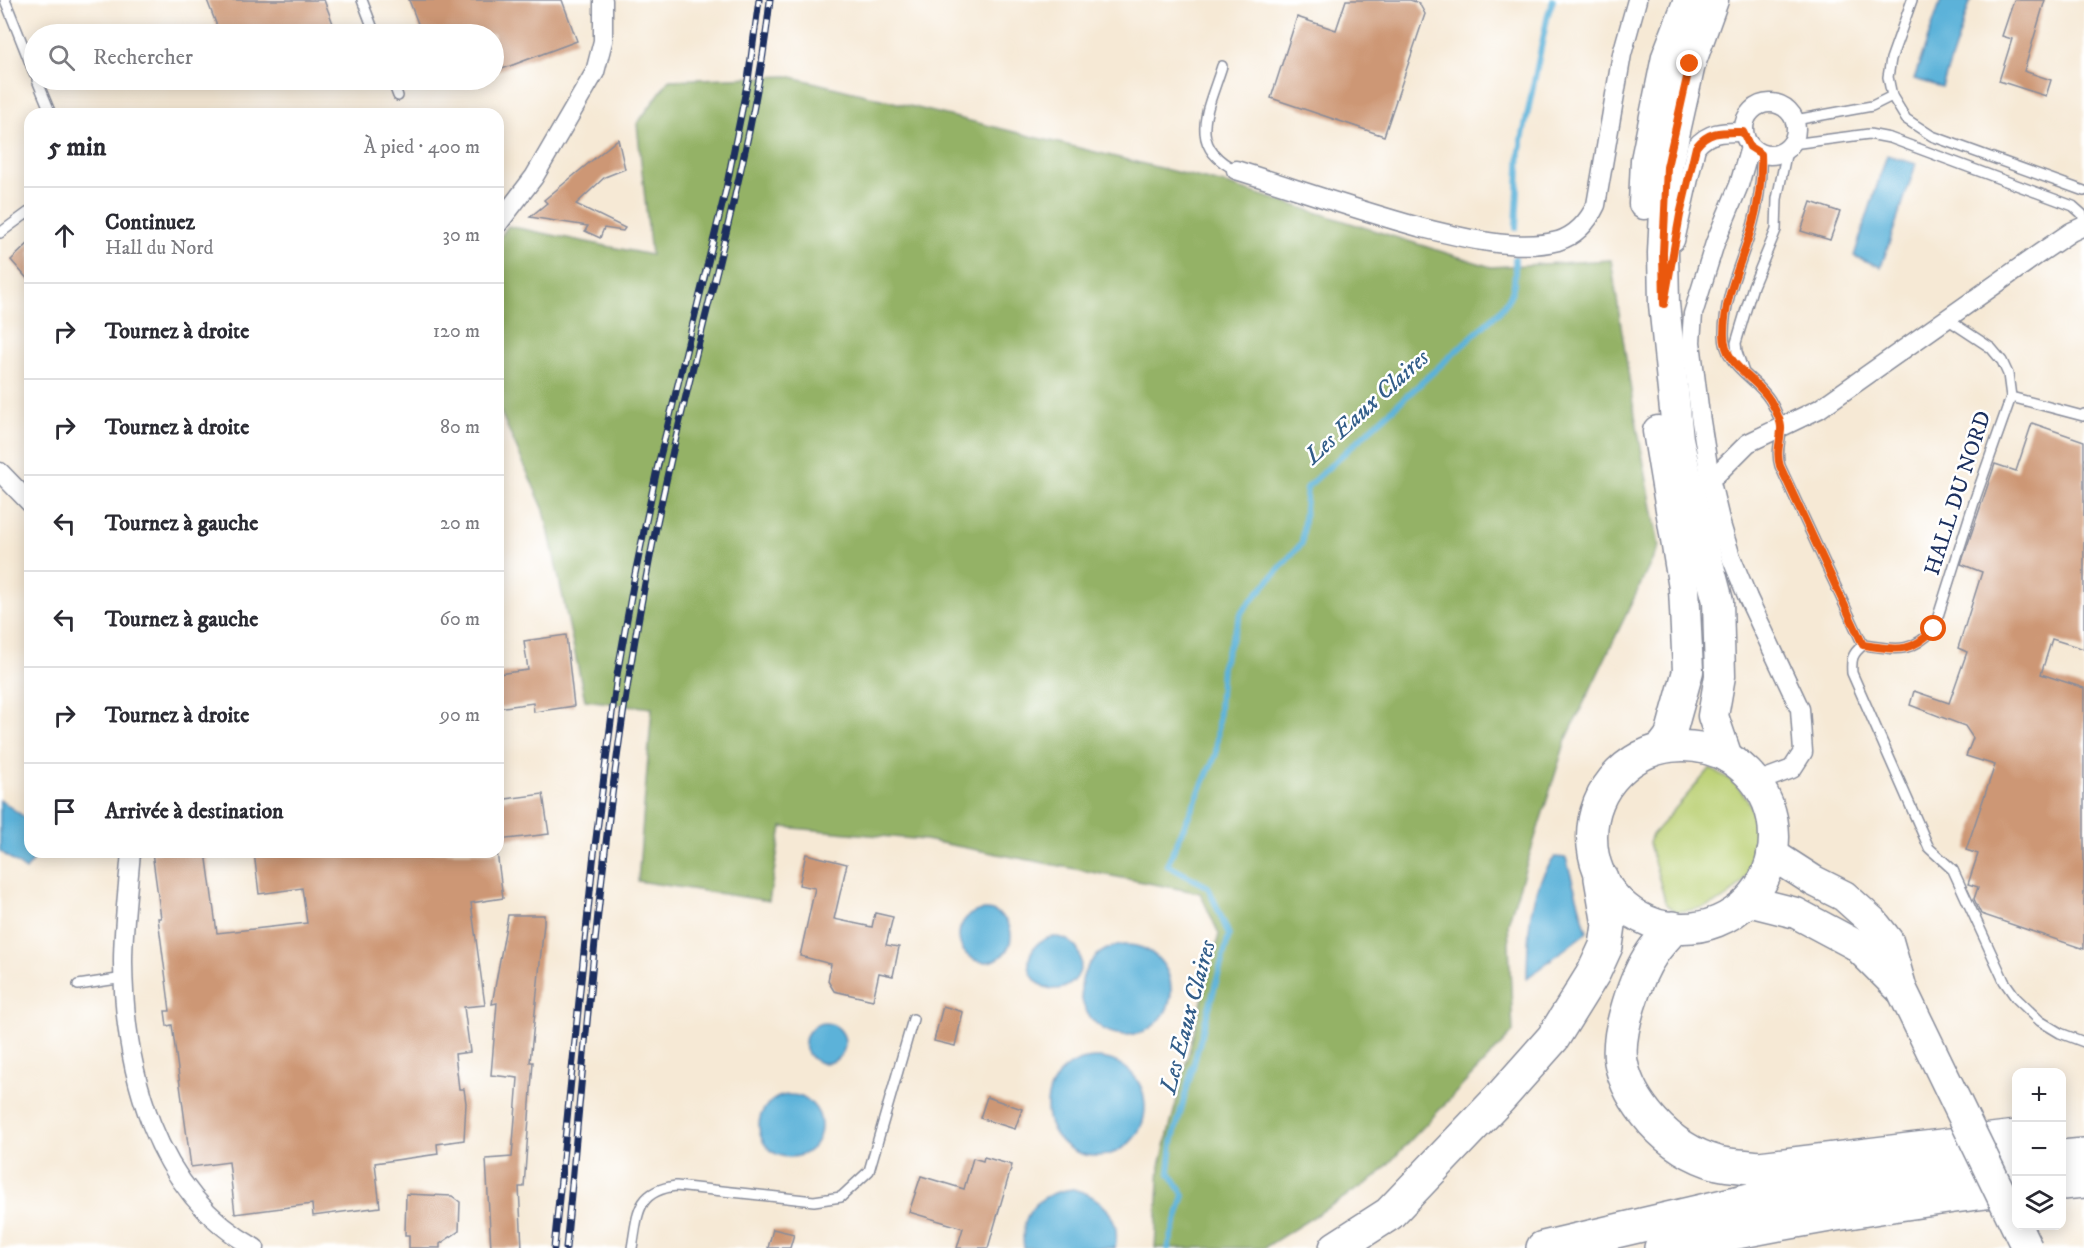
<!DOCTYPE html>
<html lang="fr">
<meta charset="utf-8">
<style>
:root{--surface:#fff;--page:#f7f7f7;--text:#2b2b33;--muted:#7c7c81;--line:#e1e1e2}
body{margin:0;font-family:"IM FELL DW Pica",serif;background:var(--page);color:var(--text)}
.controls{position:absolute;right:18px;bottom:18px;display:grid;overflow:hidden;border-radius:12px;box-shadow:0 3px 15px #0003}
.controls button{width:54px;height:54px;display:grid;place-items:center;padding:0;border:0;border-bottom:2px solid var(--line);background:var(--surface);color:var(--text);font:30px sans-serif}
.stop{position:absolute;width:18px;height:18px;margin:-14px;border:4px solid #ea580c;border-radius:50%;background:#fff}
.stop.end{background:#ea580c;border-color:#fff;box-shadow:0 2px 6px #0008}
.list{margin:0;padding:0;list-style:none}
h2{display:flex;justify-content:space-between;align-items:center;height:78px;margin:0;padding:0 24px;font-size:26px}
h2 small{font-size:20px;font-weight:400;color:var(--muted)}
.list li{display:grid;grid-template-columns:39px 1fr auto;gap:18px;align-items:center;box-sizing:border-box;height:96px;padding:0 24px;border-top:2px solid var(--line)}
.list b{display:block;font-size:22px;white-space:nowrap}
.list p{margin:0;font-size:20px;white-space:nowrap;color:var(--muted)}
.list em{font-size:20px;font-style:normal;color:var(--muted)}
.icon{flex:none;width:33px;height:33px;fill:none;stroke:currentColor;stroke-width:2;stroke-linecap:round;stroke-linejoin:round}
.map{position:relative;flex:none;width:2084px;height:1248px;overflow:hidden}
.search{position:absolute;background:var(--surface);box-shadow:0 3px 15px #0003;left:24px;top:24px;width:480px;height:66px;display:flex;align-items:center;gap:15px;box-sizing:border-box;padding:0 21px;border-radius:33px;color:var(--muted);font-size:22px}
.panel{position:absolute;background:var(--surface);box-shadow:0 3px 15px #0003;left:24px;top:108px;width:480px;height:750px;border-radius:18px}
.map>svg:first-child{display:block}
.green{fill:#bbd074;stroke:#6b8069;stroke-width:1.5}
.forest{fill:#94b266;stroke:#587062;stroke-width:1.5}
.water{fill:#5cb2d9;stroke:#3c709c;stroke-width:1.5}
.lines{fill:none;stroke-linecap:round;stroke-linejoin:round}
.stream{stroke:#5cb2d9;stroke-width:6}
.building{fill:#cd9775}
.lane-casing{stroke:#888c9a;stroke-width:12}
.street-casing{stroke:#888c9a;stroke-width:21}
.primary-casing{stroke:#888c9a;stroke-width:33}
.highway-casing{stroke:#888c9a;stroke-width:36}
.lane{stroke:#fff;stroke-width:9}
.street{stroke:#fff;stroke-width:18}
.primary{stroke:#fff;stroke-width:30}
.highway{stroke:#fff;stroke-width:33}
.rail-casing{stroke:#1b2f5e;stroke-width:7}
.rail{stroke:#fff;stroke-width:4.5;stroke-dasharray:14;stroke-linecap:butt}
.primary-bridge-casing{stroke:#888c9a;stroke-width:33;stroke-linecap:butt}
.primary-bridge{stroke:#fff;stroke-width:30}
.route{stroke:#ea580c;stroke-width:8}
.labels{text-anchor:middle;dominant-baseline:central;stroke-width:5;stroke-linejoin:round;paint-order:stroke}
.street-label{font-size:22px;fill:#1b2f5e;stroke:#fff}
.water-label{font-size:24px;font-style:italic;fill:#325d89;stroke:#fff}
</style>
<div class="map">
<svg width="2084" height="1248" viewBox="0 0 2084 1248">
<rect width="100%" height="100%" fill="#fff"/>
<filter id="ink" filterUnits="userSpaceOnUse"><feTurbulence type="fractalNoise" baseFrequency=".0167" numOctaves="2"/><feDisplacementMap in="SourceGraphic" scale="12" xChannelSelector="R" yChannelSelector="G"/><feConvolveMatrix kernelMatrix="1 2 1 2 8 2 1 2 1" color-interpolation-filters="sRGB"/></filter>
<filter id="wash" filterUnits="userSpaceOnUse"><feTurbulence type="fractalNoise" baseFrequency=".008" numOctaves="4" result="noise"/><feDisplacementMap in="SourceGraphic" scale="24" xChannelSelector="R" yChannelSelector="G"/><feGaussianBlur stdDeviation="1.35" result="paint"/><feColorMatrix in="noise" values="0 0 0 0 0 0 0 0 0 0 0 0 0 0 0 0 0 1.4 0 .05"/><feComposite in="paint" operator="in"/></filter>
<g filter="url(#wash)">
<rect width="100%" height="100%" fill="#f6e9d5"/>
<path class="green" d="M1710 769C1716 772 1724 775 1730 780 1767 809 1767 868 1728 896 1713 907 1694 910 1676 912L1666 904 1649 843 1652 835Z"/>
<polygon class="forest" points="788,76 1229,185 1491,267 1611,260 1633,404 1659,546 1566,740 1508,923 1513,1032 1375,1178 1264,1248 1155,1248 1160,1166 1219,934 1200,893 925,840 782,827 769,901 638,881 652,708 585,700 544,510 498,406 498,240 508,226 651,255 637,124 669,80"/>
<g class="water">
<polygon points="1941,0 1971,0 1942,87 1914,79"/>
<polygon points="1887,155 1916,164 1881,267 1854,256"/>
<polygon points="0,800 30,821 30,852 39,852 26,870 0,851"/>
<path d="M1555 857 1566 858 1587 932 1527 978C1528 936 1527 891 1555 857Z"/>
<circle cx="985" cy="936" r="26"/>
<circle cx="1055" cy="963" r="26"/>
<circle cx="1126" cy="990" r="45"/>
<circle cx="825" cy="1043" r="20"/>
<circle cx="1096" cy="1107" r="49"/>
<circle cx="790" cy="1126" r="31"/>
<path d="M1073 1189C1101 1196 1122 1217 1115 1248H1024C1019 1213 1038 1193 1073 1189Z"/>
</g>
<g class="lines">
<g class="stream">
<polyline points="1516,228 1520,150 1548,14 1553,0"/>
<path d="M1168 1248 1184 1195 1169 1172 1172 1143 1229 935 1208 887 1167 865 1216 754 1222 665 1242 611 1302 543 1307 487 1500 311C1516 291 1515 283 1515 258"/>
</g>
</g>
<g id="blocks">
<g class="building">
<polygon points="207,0 324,0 337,34 220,34"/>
<polygon points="409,0 562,0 577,41 494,72 494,34 422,34"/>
<polygon points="1346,0 1410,0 1419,3 1425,14 1384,136 1271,98 1297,17 1336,30"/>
<polygon points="2014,0 2045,0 2024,71 2051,80 2046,96 1999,81 2012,39 2002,36"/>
<polygon points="618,139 625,169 605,177 576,204 625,228 623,231 604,228 600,238 585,231 588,226 530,217 547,203 544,200"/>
<polygon points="1811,202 1840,212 1830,240 1801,231"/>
<polygon points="30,242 30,282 11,260"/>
<polygon points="2032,423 2084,441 2084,649 2052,639 2041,674 2084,688 2084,949 1981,914 1974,899 1978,887 1968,884 1978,854 1966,850 1995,765 1966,756 1973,738 1965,726 1910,705 1914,691 1949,703 1967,652 1958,648 1982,572 1961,564 1995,464 2016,471"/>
<polygon points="566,635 574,706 534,712 533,703 498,708 498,674 528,670 524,641"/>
<polygon points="543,794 549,834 498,840 498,800"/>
<polygon points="152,852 206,852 217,933 307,923 302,888 259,894 254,852 497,852 503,898 471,903 485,1005 464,1007 470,1052 455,1054 459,1089 464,1089 466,1103 464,1140 437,1144 438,1154 375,1163 380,1207 313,1216 312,1204 235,1214 229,1162 191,1167 172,1025 167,1026 165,1011 170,1011 158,918 161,918"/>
<polygon points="806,854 847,864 834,919 872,927 875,913 893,917 886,945 899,947 893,976 879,973 873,1000 834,991 828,981 831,964 800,956 815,888 799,885"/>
<polygon points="508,915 544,915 544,923 530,1062 533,1062 524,1187 519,1187 522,1248 491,1248 486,1159 512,1157 518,1078 491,1075 497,1003 492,1004"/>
<polygon points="943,1006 963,1012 955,1046 934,1041"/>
<polygon points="987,1097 1022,1109 1015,1129 980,1118"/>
<polygon points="984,1157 1012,1165 988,1248 957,1248 963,1228 909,1212 921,1176 964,1189 973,1158 983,1161"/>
<polygon points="406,1194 452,1196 460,1202 459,1231 440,1244 440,1248 409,1248 409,1235 405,1235"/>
<polygon points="773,1229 794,1234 790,1248 768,1248"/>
</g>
</g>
</g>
<g filter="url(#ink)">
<use href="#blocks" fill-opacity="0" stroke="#888c9a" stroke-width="1.5"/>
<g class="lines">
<g class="lane-casing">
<g id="lane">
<polyline points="5,0 34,73"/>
<polyline points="362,0 375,34"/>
<polyline points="1912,0 1891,59 1888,77 1892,96 1906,119 1932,136 2084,191"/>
<path d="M1222 66C1209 108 1185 146 1236 170"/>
<polyline points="37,80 51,114"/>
<polyline points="392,80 398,96"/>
<polyline points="1795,120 1872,106 1892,96"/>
<polyline points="1792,144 1869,134 1890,138 2073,206 2082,214 2084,221"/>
<path d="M1761 154C1762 177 1759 201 1753 223 1743 260 1724 295 1724 334 1724 367 1755 376 1770 400 1774 407 1782 422 1781 430 1780 443 1776 453 1780 466L1863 645"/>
<polyline points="0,233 30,211"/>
<polyline points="1743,370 1737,352 1736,343 1753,286 1776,230 1777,199 1787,150"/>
<polyline points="2011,397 2083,416 2084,414"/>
<path d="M1863 645C1852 654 1851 659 1852 673L1929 848 1953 870 2004 981 2016 998 2040 1021 2060 1033 2084 1042"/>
<path d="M1863 645C1895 649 1910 655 1934 629L1975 499 2011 397 2008 374 2002 361 1991 348 1947 319"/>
<polyline points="78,985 124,978"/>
<path d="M632 1248C638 1214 636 1191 676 1186L814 1201 841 1197 869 1171 913 1019"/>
</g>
</g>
<g class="street-casing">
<g id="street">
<circle cx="1770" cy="129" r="26"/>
<polyline points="1750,147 1739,185 1715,243 1693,314 1691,342 1700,415 1710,478 1721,524 1731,557 1748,598 1800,709 1803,752 1792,769 1765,779 1754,780"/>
<path d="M1236 170C1297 189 1357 210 1419 227 1459 237 1517 252 1558 241 1577 235 1588 222 1596 205L1622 54 1637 0"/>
<polyline points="498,224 534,177 595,72 603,41 603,0"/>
<path d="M1675 241 1696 147C1709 131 1724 132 1743 132"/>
<polyline points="0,472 30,503"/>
<polyline points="1710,478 1717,474 1748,443 1819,409 2040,253 2071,232 2084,226"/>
<path d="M131 852C128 888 123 926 123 962 124 1069 154 1192 255 1248"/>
</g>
</g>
<g class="primary-casing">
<g id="primary">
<polyline points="1713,0 1690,64 1667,167 1663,253 1664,304 1678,439 1691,499 1718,601 1720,676 1713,716 1727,757"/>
<polyline points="1644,204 1646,160 1667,57 1689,0"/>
<polyline points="1658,431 1684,588 1688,671 1670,736 1661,748"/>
<circle cx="1683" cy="837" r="91"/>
<polyline points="1772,854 1814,881 1844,896 1873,922 1888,941 1902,990"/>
<polyline points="1748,901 1796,913 1856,945 1900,989"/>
</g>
</g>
<g class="highway-casing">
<g id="highway">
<path d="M1673 928C1666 936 1658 944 1652 953 1636 976 1616 1033 1621 1062 1625 1084 1638 1105 1653 1122 1670 1141 1693 1156 1718 1163 1731 1166 1746 1166 1759 1168L2016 1137"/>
<polyline points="2062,1157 2084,1155"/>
<polyline points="2062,1183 2084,1181"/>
<polyline points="1336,1248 1389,1214 1499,1099 1553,1038 1594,972 1606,946 1609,925 1601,878"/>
<polyline points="1543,1248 1809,1186 2016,1162"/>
<path d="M1661 1248C1779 1222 1897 1202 2016 1188"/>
</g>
</g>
<use href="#lane" class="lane"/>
<use href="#street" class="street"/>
<use href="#primary" class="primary"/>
<use href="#highway" class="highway"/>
<g class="rail-casing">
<g id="rail">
<polyline points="554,1248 593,862 617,675 635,574 657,469 726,189 748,80 759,0"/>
<path d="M566 1248C587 1025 604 799 646 578 666 472 693 367 719 262 740 176 761 88 770 0"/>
</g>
</g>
<use href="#rail" class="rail"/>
<g class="primary-bridge-casing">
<polyline id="primary-bridge" points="1902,990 2027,1248"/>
</g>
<use href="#primary-bridge" class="primary-bridge"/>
</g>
</g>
<g class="lines" filter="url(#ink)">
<path class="route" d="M1690 64 1667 167 1663 253 1664 304 1680 215 1696 147C1709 130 1723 132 1743 132L1750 147 1761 154C1762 177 1759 201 1753 223 1743 260 1724 295 1724 334 1724 367 1755 376 1770 400 1774 407 1782 422 1781 430 1780 444 1776 453 1780 466L1863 645C1895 649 1910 655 1934 629"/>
</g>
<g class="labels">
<g class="street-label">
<text transform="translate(1958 493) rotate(-72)">HALL DU NORD</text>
</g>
<g class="water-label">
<text transform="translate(1367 407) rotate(-42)">Les Eaux Claires</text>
<text transform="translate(1188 1017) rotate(-75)">Les Eaux Claires</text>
</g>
</g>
</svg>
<div class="controls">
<button>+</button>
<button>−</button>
<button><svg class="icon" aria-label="layers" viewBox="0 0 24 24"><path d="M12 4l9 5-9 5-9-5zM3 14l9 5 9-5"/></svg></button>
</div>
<div class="stop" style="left:1934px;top:629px"></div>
<div class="stop end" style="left:1690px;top:64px"></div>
<div class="search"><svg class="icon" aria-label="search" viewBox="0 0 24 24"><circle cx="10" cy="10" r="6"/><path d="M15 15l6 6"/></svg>Rechercher</div>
<section class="panel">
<h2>5 min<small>À pied · 400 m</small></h2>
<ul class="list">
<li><svg class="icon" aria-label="ahead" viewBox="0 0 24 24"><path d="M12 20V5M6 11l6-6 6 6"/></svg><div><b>Continuez</b><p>Hall du Nord</p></div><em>30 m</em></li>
<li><svg class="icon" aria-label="right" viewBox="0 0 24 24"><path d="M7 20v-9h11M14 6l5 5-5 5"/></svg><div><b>Tournez à droite</b></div><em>120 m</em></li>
<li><svg class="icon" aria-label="right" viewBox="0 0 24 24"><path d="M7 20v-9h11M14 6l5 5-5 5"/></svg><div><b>Tournez à droite</b></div><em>80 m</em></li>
<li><svg class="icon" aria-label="left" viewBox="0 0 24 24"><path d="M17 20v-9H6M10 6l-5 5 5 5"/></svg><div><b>Tournez à gauche</b></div><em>20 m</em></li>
<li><svg class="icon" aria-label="left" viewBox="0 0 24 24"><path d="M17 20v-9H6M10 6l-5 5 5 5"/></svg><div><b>Tournez à gauche</b></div><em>60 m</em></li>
<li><svg class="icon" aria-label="right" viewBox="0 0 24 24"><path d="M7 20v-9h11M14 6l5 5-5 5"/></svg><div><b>Tournez à droite</b></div><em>90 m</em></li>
<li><svg class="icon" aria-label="arrive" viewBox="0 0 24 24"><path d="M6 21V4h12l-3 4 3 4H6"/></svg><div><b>Arrivée à destination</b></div></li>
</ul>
</section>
</div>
